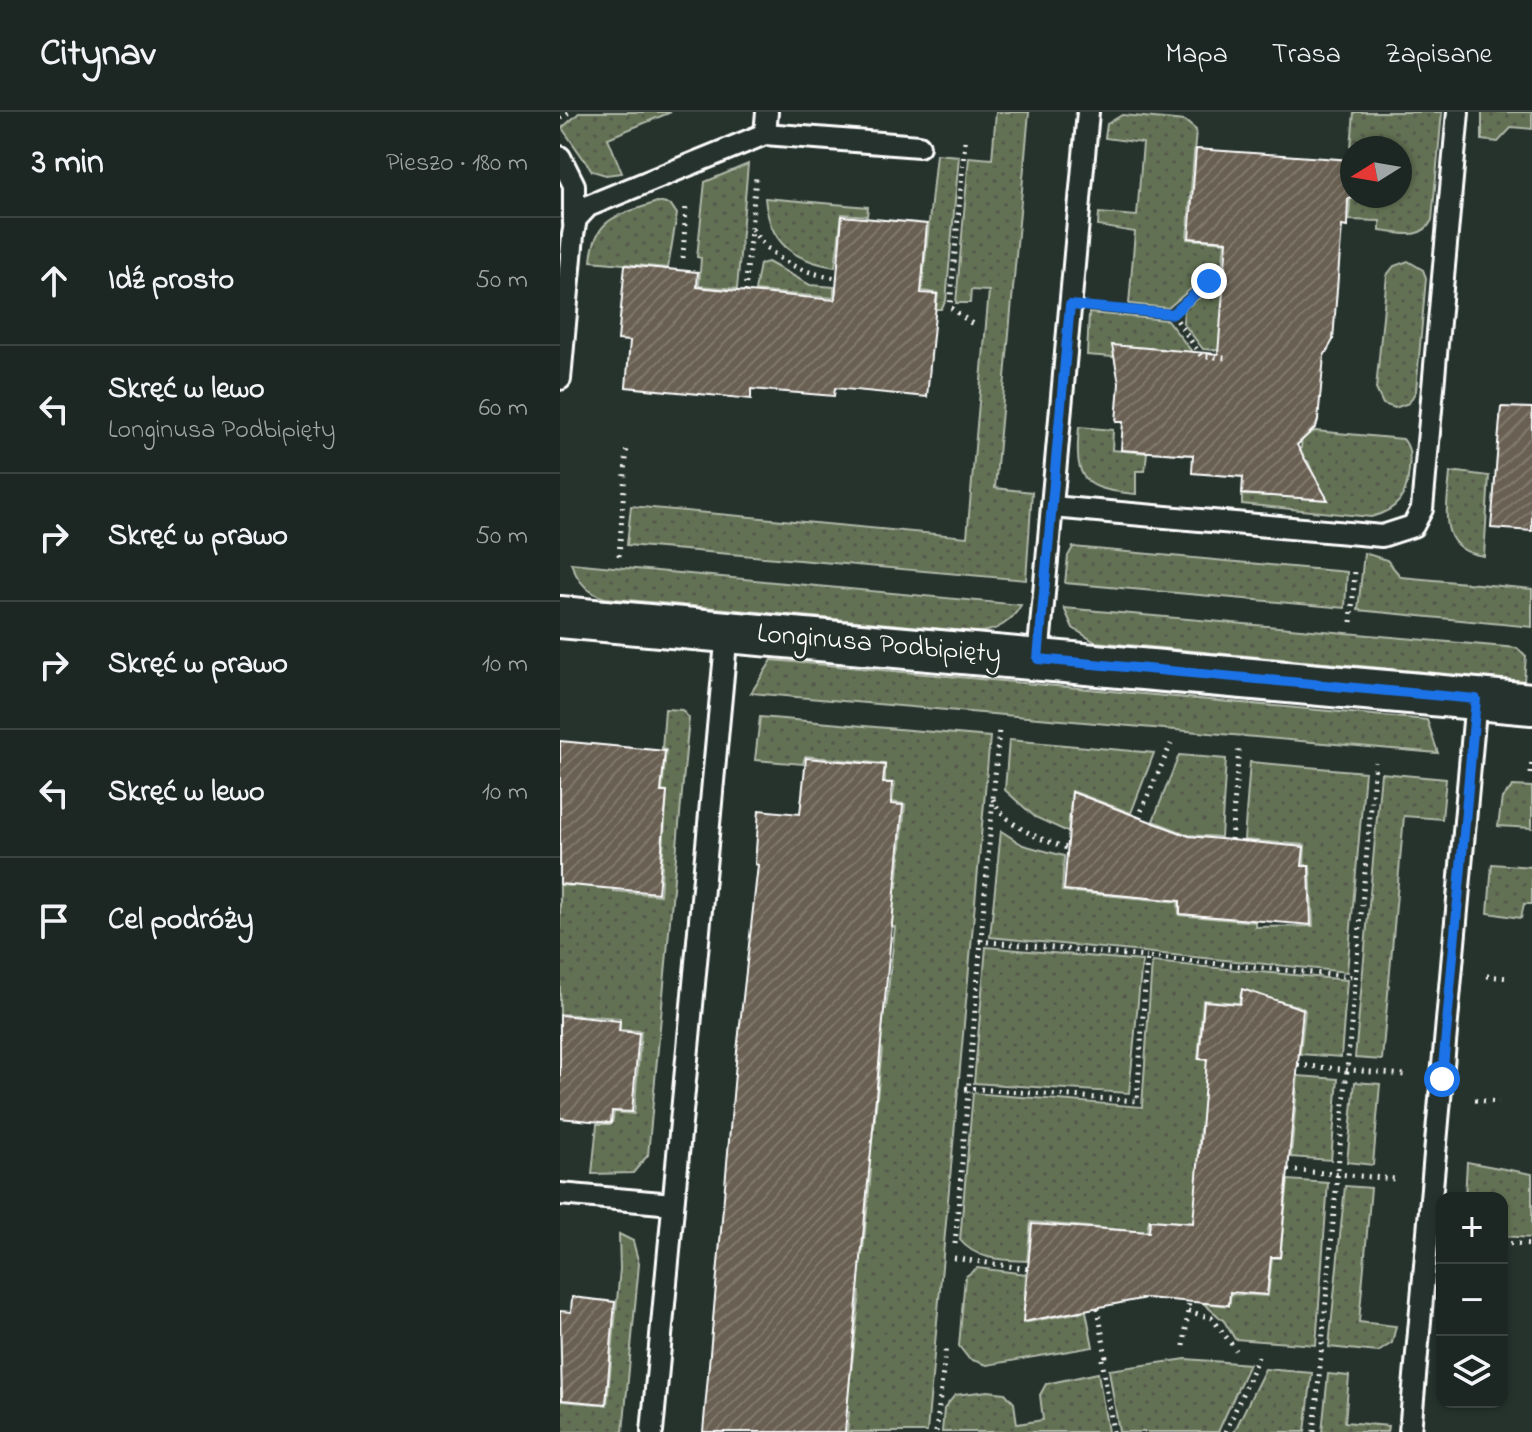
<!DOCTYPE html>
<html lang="pl">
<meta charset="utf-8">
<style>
:root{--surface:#1c2622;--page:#29322f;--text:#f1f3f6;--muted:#a0a5a5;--line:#3a4340}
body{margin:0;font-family:"Indie Flower",sans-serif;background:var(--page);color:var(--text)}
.controls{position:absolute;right:24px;bottom:24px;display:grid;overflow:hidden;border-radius:16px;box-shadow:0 2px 6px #0004}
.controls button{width:72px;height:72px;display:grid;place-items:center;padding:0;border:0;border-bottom:2px solid var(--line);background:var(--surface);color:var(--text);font:40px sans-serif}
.compass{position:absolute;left:780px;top:24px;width:72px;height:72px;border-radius:50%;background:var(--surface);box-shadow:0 2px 6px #0004;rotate:259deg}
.stop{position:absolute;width:24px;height:24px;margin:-18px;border:6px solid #1a73e8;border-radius:50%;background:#fff}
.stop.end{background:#1a73e8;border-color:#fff;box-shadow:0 2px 8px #0008}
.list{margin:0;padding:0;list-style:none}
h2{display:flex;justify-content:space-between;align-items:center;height:104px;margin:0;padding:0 32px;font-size:34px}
h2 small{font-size:26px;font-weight:400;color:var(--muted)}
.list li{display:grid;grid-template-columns:52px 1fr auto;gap:24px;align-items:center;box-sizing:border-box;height:128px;padding:0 32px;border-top:2px solid var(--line)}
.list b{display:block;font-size:30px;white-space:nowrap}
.list p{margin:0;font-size:26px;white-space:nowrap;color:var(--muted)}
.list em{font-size:26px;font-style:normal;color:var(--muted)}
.icon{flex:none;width:44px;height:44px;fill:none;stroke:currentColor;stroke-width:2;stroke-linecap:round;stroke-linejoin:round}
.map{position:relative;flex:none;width:972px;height:1320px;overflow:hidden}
header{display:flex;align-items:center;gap:48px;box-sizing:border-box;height:112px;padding:0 40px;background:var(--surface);border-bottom:2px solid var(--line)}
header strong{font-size:38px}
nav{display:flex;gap:44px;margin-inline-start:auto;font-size:28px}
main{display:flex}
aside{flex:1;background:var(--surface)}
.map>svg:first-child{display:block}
.grass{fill:url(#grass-dots);stroke:#b0b8a9;stroke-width:2}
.building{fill:url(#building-hatch);stroke:#fff;stroke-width:2}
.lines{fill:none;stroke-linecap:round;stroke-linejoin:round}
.lane-casing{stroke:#fff;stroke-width:26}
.street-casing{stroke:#fff;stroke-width:46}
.path{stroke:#fff;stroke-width:5;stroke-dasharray:2 6;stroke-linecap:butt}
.lane{stroke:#26332d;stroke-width:20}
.street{stroke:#26332d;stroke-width:40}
.route{stroke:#1a73e8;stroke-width:10}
.labels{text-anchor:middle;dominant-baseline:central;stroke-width:6;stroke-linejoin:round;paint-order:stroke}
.street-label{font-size:28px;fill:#fff;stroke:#26332d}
</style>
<header>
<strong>Citynav</strong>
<nav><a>Mapa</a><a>Trasa</a><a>Zapisane</a></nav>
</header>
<main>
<aside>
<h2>3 min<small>Pieszo · 180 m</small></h2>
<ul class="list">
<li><svg class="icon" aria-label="ahead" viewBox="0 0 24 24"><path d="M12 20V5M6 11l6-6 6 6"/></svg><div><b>Idź prosto</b></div><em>50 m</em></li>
<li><svg class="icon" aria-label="left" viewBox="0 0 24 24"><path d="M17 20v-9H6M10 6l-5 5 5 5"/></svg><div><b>Skręć w lewo</b><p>Longinusa Podbipięty</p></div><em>60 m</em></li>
<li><svg class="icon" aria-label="right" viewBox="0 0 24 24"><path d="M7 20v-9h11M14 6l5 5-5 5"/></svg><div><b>Skręć w prawo</b></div><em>50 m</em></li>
<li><svg class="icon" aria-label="right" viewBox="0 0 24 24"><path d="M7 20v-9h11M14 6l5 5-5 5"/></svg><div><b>Skręć w prawo</b></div><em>10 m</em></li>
<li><svg class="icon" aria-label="left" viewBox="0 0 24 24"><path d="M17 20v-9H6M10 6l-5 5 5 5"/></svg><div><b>Skręć w lewo</b></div><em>10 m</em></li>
<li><svg class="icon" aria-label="arrive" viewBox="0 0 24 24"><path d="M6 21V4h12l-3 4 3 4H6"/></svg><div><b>Cel podróży</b></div></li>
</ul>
</aside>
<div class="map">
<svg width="972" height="1320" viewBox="0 0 972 1320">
<defs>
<pattern id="grass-dots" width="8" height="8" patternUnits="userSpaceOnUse" patternTransform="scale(2)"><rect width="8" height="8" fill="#627153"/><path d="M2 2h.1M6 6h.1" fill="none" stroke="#54594e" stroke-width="1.8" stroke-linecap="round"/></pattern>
<pattern id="building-hatch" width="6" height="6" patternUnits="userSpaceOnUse" patternTransform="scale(2)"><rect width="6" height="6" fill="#696052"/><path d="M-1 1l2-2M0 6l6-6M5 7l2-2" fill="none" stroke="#80786c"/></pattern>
</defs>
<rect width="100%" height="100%" fill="#26332d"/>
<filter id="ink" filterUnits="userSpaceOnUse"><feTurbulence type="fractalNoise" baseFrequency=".0125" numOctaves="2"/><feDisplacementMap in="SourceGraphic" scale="16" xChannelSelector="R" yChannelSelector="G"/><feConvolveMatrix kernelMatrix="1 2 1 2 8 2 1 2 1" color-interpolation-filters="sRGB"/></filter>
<g filter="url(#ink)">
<g class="grass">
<polygon points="20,0 111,0 48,26 62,61 46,63 32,59 2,16"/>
<polygon points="436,0 469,0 435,376 472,380 466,468 67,433 71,394 407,425 429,179 411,178 410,191 396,191 409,45 432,47"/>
<path d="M794 0H882L872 108C862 129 839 121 820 119V109L789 108 790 87 840 84V36H792L790 47Z"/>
<polygon points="922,0 972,0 972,17 952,15 938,30 922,28"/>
<polygon points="562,3 625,9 636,18 627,127 665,130 662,160 651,160 608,196 569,192 575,120 538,114 539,101 577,104 583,31 545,26 547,12"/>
<polygon points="376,42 399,44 386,189 381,197 376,197 378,181 362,179"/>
<polygon points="188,52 177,177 139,174 141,146 137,145 145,70"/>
<path d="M205 86 308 95 307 104 282 102 275 155C232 148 209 131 205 86Z"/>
<path d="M97 90 111 93 117 102 108 156 31 149C35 103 59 104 97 90Z"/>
<polygon points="848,149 863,158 866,166 856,279 849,291 835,296 823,292 816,277 827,163 834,154"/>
<polygon points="208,150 250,173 274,175 274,186 195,179 200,152"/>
<polygon points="650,178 670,184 665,239 643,237 623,211 624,197"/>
<polygon points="529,201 607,208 640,250 602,248 603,237 561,234 553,245 527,243"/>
<path d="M519 315 553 318 552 338 587 341 585 359H576V382C523 377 514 369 519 315Z"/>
<path d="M755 319 843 327C851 336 850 346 849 358 847 384 838 398 811 405L682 392V383L747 385 755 367 748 349 740 347 742 325Z"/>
<path d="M898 360 929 364 924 444C876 438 887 398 890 361Z"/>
<polygon points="513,435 787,460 785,496 505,471 508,444"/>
<polygon points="804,441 827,448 841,465 972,477 972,515 798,498"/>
<path d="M11 451 461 493C452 509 437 520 417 520L45 486C27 481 17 468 11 451Z"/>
<polygon points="504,496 957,536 966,544 964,569 535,530 513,516"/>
<polygon points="212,548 867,608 878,641 191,581"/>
<polygon points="105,597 122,598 129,606 88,1043 73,1061 32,1062 37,1012 52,1012 54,1000 74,1002 81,919 60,918 60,906 0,902 0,773 11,774 12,759 55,763 54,779 100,783 107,680 102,679 106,638 102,637"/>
<polygon points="200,605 430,625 367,1320 287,1320 289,1300 276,1298 279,1260 291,1261 300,1180 287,1178 290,1138 303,1139 311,1058 299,1056 302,1016 314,1017 322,936 308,934 313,896 326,897 335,815 320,813 324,774 337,775 345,692 332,690 335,671 325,670 325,652 245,644 243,652 195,648"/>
<polygon points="449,628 594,641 571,701 512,679 508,720 475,705 445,678"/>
<polygon points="619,643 666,647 661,725 629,723 593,709"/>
<polygon points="690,650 805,660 787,860 430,825 441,719 463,733 504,744 502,779 618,790 619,803 695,810 695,815 753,814 750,753 744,753 745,733 684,728"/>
<polygon points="821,661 886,667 882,707 844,704 822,948 795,946"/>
<polygon points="953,674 972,675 972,716 938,714 942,686"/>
<polygon points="932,752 972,755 972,792 964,792 961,806 928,801"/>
<polygon points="426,835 582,849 569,981 414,971"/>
<path d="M592 850 787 868 781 945 740 942 745 898 739 894 681 881 679 891 643 888 638 947 648 949 647 1017H640L638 1041 647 1042 643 1111 589 1108 587 1120 471 1110 467 1149C443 1148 416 1148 400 1128L413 981 582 995Z"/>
<polygon points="738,964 778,967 771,1048 731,1045"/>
<polygon points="795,970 820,972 813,1053 787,1050"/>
<polygon points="907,1050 972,1062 972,1126 942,1124 942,1086 905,1086"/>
<polygon points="728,1068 768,1071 756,1233 675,1227 664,1209 643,1191 669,1194 671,1182 708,1184 712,1146 720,1146"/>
<polygon points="785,1074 811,1076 799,1210 836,1214 832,1231 818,1240 769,1235"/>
<polygon points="59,1122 73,1129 79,1152 63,1320 0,1320 0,1276 2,1289 47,1293 60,1157"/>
<polygon points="417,1156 466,1162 463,1211 526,1199 533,1235 427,1253 409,1247 399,1234 405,1165"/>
<polygon points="626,1247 689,1252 658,1320 559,1320 549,1258"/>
<polygon points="705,1257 752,1261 745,1320 674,1320"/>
<polygon points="538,1261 548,1320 382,1320 384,1297 395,1283 428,1279 445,1281 454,1291 457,1312 483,1308 480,1283 486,1272"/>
<polygon points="768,1262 789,1264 785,1310 828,1314 827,1320 762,1320"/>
</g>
<g class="building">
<polygon points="636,37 792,48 792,86 788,87 787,115 782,114 773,228 764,244 758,308 756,315 737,333 768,388 682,382 683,365 632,361 633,343 561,338 563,310 556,310 559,271 552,233 658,242 667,129 629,126"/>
<polygon points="282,104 367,112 361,181 377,182 367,285 275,276 274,284 191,277 191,287 66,275 70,229 58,228 65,153 138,160 137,175 275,188"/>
<polygon points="941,295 972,296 972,419 931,416"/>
<polygon points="0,629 105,639 101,680 107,680 98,781 0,772"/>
<polygon points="246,646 325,653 323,671 332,671 331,692 343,693 285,1320 143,1320 177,939 198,753 195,752 199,698 240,702"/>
<polygon points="512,680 629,724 744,735 742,754 749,754 751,813 620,802 620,789 504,778"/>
<polygon points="682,877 743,897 720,1145 711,1145 707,1183 670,1180 669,1193 586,1186 463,1210 472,1112 589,1120 590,1108 633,1111 647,947 639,947 644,889 680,892"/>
<polygon points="0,903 60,909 59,919 79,921 72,1000 52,999 51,1011 0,1006"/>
<polygon points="12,1185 55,1190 46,1292 2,1288 0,1199 11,1200"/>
</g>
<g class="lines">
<g class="lane-casing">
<g id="lane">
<polyline points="205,22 207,0"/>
<polyline points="0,45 14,73 14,111"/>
<polyline points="0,267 13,123 16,107 28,94 205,22 359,34"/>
<polyline points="492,395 822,424 853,414 862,397 898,0"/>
<polyline points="478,547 528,0"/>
<polyline points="0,1082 113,1092"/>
<polyline points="92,1320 167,520"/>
<polyline points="850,1320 916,587"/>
</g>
</g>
<g class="street-casing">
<polyline id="street" points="0,505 972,592"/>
</g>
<g class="path">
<polyline points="0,6 9,0"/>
<polyline points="405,29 390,195 415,214"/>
<path d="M192 117C211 148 242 161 277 166"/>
<polyline points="123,146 126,93"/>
<polyline points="185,180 196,65"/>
<polyline points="547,197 613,202 649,169 664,170"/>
<polyline points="613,202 641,244 666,246"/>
<polyline points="59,444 67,334"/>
<polyline points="791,510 795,459"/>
<polyline points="971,662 972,647"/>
<path d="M433 687C444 714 482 728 507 736"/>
<polyline points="578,706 611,632"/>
<polyline points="671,728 679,638"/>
<polyline points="419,829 587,845"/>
<polyline points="927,864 949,866"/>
<polyline points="738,953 845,963"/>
<polyline points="405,976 577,989 587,845 795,865"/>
<polyline points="915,988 939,990"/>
<polyline points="728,1058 836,1067"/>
<polyline points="942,1131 972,1133"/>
<polyline points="395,1132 439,617"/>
<polyline points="394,1146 468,1157"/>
<polyline points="538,1196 546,1246"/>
<polyline points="628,1199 652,1206 676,1238"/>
<polyline points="624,1234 629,1190"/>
<polyline points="542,1247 553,1320"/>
<polyline points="376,1320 386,1233"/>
<polyline points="666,1320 700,1240"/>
<polyline points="754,1320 815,650"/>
</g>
<use href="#lane" class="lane"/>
<use href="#street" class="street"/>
</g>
</g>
<g class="lines" filter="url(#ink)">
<polyline class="route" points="649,169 613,202 510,193 478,547 916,587 882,967"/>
</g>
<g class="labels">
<g class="street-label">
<text transform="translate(319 533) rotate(5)">Longinusa Podbipięty</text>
</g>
</g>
</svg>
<div class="controls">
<button>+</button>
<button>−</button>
<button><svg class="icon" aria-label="layers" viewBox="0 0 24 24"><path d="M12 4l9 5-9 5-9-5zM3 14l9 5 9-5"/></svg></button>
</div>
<svg class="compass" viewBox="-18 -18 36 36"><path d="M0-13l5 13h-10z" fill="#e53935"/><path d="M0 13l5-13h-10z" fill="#a0a5a5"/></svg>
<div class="stop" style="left:882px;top:967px"></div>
<div class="stop end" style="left:649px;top:169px"></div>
</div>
</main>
